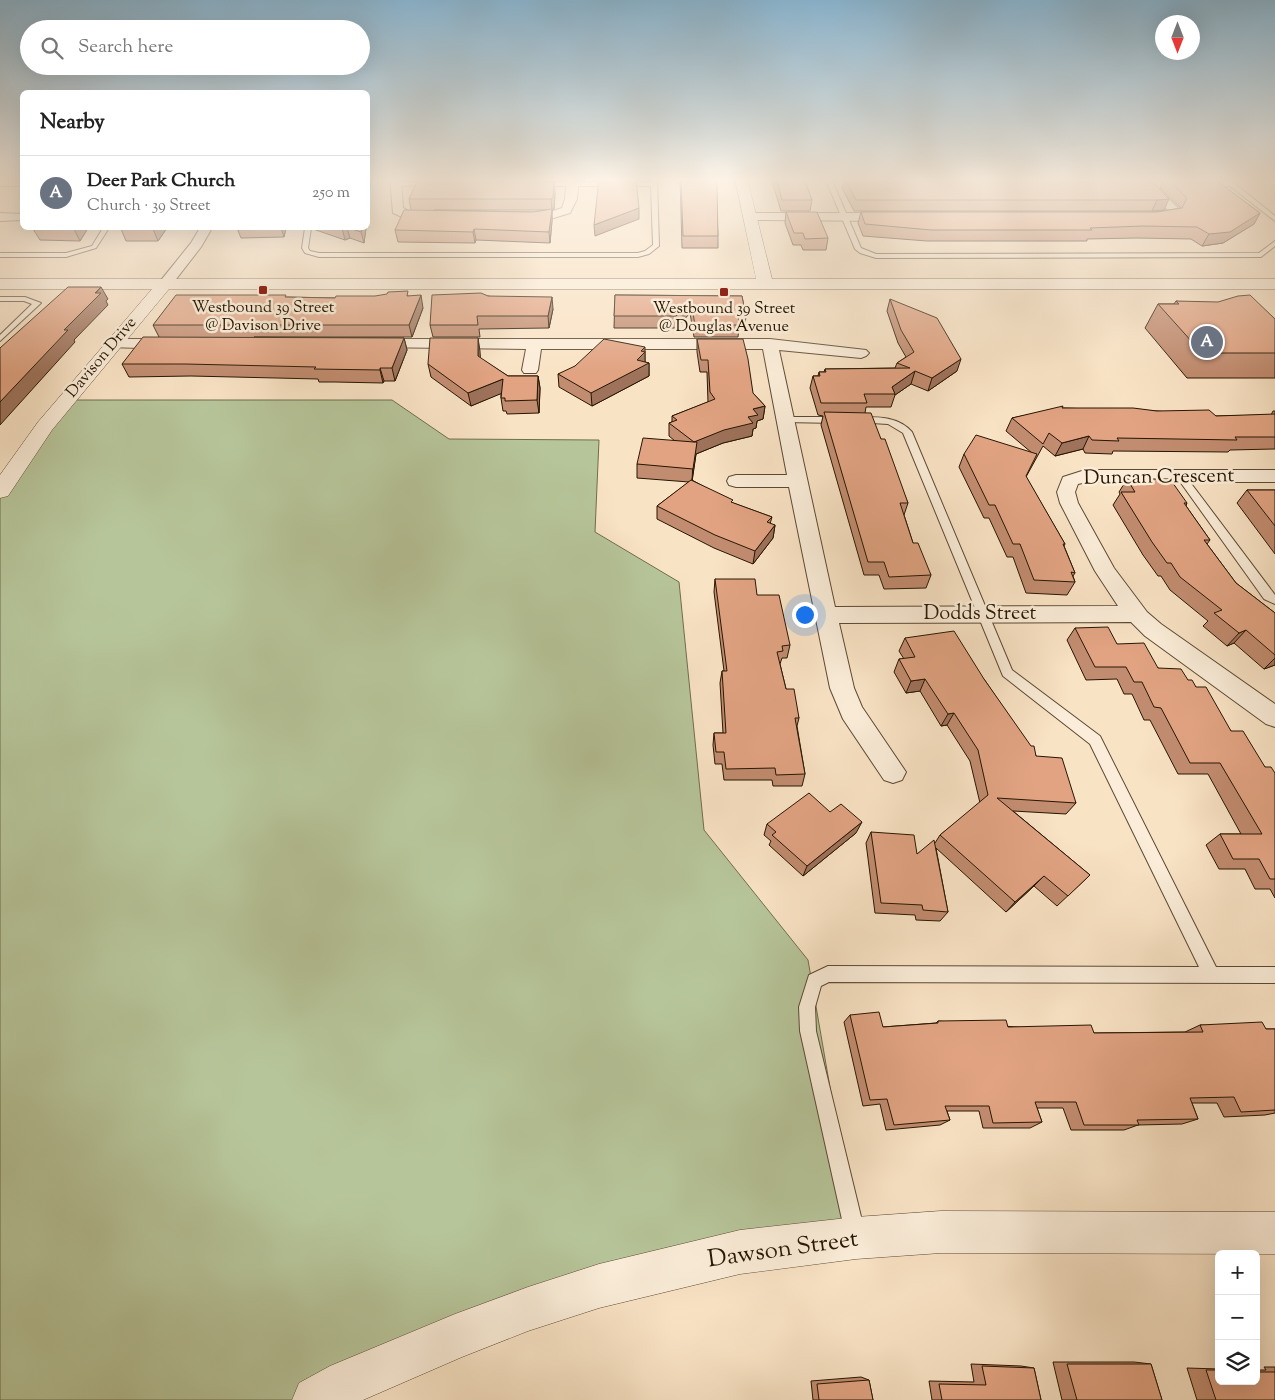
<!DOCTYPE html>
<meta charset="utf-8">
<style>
:root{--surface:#fff;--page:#f2f2f2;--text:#222;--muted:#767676;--line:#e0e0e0;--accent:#b45309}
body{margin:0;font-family:"Sorts Mill Goudy",serif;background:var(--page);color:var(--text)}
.controls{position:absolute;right:15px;bottom:15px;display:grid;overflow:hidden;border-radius:8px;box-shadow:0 5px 20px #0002}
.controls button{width:45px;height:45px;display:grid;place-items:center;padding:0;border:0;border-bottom:1px solid var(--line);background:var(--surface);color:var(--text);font:25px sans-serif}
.compass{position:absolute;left:1155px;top:15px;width:45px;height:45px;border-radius:50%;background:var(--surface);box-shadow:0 5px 20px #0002;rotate:180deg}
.you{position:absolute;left:804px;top:614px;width:18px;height:18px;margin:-12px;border:4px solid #fff;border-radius:50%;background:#1a73e8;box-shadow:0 0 0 8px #1a73e833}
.badge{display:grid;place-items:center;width:32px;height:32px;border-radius:50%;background:var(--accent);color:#fff;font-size:16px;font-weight:700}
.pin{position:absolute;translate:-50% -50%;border:2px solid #fff;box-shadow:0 1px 5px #0006}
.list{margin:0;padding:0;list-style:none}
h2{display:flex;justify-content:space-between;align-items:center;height:65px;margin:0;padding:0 20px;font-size:21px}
h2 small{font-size:16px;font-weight:400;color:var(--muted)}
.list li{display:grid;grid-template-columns:32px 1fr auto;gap:15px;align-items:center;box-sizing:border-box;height:75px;padding:0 20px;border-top:1px solid var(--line)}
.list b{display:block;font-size:19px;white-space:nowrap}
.list p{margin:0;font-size:16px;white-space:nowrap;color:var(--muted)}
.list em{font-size:16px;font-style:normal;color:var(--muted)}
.icon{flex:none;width:28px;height:28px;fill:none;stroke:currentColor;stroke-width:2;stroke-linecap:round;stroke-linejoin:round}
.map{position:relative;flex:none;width:1275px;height:1400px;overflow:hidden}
.search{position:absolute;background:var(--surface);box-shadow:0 5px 20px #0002;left:20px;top:20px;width:350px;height:55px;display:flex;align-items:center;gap:12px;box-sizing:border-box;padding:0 18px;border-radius:28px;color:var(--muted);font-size:19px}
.panel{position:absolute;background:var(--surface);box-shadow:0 5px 20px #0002;left:20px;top:90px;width:350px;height:140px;border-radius:8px}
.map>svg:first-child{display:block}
.green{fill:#b7c59a;stroke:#6e6e4e}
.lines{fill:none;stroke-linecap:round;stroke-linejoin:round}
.service-casing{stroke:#5b4932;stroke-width:2}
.minor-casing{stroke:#5b4932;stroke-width:2}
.tertiary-casing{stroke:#5b4932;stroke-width:1}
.service{fill:#fbedd9;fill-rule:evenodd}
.minor{fill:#fbedd9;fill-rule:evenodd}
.tertiary{fill:#fbedd9;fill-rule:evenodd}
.wall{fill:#c28c70;stroke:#261601;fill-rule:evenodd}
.shaded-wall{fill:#9e725b;stroke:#261601}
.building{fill:#e1a382;stroke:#261601}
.poi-dot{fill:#8f2418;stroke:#fbedd9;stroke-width:2}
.labels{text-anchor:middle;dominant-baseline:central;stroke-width:5;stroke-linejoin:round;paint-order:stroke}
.far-poi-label{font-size:16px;fill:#261601;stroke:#fbedd9}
.far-street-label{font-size:16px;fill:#261601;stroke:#fbedd9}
.street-label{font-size:20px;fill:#261601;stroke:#fbedd9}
.near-street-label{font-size:24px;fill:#261601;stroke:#fbedd9}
</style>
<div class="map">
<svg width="1275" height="1400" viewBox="0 0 1275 1400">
<rect width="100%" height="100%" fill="#f9e3c5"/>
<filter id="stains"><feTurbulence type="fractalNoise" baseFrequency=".004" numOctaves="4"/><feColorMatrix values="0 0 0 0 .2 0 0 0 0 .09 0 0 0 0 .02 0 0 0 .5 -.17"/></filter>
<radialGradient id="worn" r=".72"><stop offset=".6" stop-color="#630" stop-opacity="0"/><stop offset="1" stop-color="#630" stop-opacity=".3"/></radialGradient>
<polygon class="green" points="66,400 392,400 449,439 599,440 595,532 679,582 704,830 808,960 856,1238 740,1252 316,1400 0,1400 0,491"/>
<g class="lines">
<g class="service-casing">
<g id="service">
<polygon points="651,178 657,178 659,246 649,254 638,257 319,257 305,253 302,248 305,228 311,228 308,248 310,251 319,253 638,253 645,251 653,245 651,186 539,186 536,184 539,182 651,182"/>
<polygon points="825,178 831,178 861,248 876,254 1259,253 1275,241 1275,246 1261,257 876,258 860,253 855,249"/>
<polygon points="1224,179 1228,179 1234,183 1275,216 1275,221 1230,186 1205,186 1202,184 1205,182 1225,182"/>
<polygon points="432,182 434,185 395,186 392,184 395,182"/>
<polygon points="103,228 109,228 96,248 66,257 0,257 0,253 66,253 92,246"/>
<polygon points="0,297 25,297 41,303 0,341 0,335 32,304 24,301 0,301"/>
<polygon points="786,417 838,417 842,420 838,423 783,422 782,420"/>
<path d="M858 417C877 417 898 416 912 432L1012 670 1100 736 1216 967H1275V983L829 982 821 986 815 1007 816 1031 865 1233 862 1240 855 1243 848 1240 845 1233 800 1031 799 1007 809 975 828 966 1199 967 1090 744 1003 676 903 433 888 424 855 422 854 420Z"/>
<polygon points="1181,473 1184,474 1275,595 1275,604 1264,599 1176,476"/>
</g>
</g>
<g class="minor-casing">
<g id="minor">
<polygon points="390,178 401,178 403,208 413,213 438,214 440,217 438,220 411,221 393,213"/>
<polygon points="567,178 579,178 577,199 570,213 547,220 516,220 514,217 516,214 547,213 562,208 565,199"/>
<polygon points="1136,178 1147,178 1180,210 1176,217 1141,220 1139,217 1141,214 1168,210"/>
<rect x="0" y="180" width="22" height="6"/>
<polygon points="0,213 22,214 22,220 0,221"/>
<polygon points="750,213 892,213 898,217 892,221 746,220 744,217 746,214"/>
<polygon points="200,228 212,228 201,247 170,287 160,287 158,284 191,243"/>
<polygon points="114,339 170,339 175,341 178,344 175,347 170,349 109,347 106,344 109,341"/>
<polygon points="373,339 770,339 866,350 869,353 866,356 861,358 779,350 835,607 1118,606 1095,571 1060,503 1057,492 1063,477 1085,470 1275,470 1275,482 1087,482 1078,484 1075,492 1078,503 1114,568 1147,612 1161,624 1275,704 1275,727 1266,724 1145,636 1131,622 839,623 854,688 862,707 906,772 902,780 893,783 884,780 843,719 830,688 789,487 736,487 729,485 727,481 729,477 736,475 787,475 763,349 541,349 538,370 536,373 524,373 522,370 526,349 368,347 365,344 368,341"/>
</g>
</g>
<g class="tertiary-casing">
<g id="tertiary">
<polygon points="735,178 747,178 772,279 1275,279 1275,289 169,289 52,430 8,496 0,498 0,475 38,422 152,289 0,289 0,279 756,279"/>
<polygon points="941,1211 1275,1212 1275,1254 941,1253 856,1259 740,1274 599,1308 528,1331 462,1357 363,1400 292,1400 299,1383 330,1366 455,1314 528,1287 599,1264 740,1230 856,1217"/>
</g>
</g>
<use href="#service" class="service"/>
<use href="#minor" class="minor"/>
<use href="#tertiary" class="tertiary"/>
</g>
<g class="wall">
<path d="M419 178H549V180H546L547 182 555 193 554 209 552 210V221L550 243 476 240 475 243 398 242 395 230 411 210 409 199ZM434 210H546L533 212Z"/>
<polygon points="680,178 715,178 718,236 718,248 682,248"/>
<polygon points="771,178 824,178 823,179 804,179 812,200 810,211 781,211"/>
<polygon points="834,178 1149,178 1164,210 1152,211 854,211 842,188 844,180 838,180"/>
<polygon points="1149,178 1213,178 1260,213 1254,224 1223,243 1202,246 1191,239 1137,238 1087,239 1087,241 927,241 863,236 858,223 861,212 1157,212 1181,208 1160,188 1164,180 1152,180"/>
<polygon points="786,212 828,238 826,250 803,250 801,245 793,245 785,223"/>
<polygon points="34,228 88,228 80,241 40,240 33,229"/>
<polygon points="122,228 167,228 158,241 126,241 121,229"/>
<polygon points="237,228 286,228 284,237 241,238"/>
<polygon points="312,228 366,228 364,243 350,238 345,240 313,229"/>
<polygon points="615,295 742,296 746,317 744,329 739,329 738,337 694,337 690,313 676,328 614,328"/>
<polygon points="409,296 423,308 412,337 254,337 404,338 407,350 395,381 384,381 383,383 335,382 319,382 318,379 191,376 129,377 122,364 159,337 153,325 287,297 335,298"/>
<polygon points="488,296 553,309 549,328 479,329 480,337 433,337 430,325"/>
<polygon points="890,299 957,371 928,391 911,384 895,395 891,407 866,407 865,413 881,439 908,503 904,515 913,543 931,575 926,588 884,589 879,575 864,575 821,425 823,416 818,415 810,388 813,376 818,376 819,372 824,372 825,369 895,368 897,363 906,357 898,343 887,311"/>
<polygon points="1176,301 1275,319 1275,378 1187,378 1145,328 1158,304 1174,304"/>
<polygon points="478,338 480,358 508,376 538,376 540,388 539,413 507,414 506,411 503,411 501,398 501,393 471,406 431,377 428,364"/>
<polygon points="697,339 753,393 765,406 763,419 757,421 756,428 753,429 752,436 723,443 696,454 692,480 733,503 772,517 770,524 775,525 773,538 753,564 714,548 657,519 657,506 689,482 637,478 637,464 675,441 669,436 669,423 672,422 672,416 708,402 707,372 700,372 697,352"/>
<polygon points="645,351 645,362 649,363 649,376 592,406 559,387 558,374"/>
<polygon points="1062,408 1157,411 1216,416 1271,415 1273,411 1275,411 1275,449 1230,450 1228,452 1113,451 1112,454 1085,453 1083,449 1055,456 1043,446 1026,477 1065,544 1064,546 1075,573 1073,576 1075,582 1067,595 1026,593 1013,557 1007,557 989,518 984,518 959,467 964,454 1032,453 1006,431 1012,418"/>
<polygon points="1127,479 1187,503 1186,506 1210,540 1207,544 1236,583 1275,613 1275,665 1264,669 1234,643 1227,646 1203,626 1208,621 1170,590 1161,576 1158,576 1143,555 1113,505 1120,494 1119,492"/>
<polygon points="1247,490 1275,490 1275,554 1237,503"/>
<polygon points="715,579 757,595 790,645 787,658 782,658 780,664 786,689 799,718 797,726 805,774 802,786 773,786 772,780 724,780 722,764 715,764 713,745 714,733 723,733 720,683 722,671 724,671 714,592"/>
<polygon points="1075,628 1117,644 1158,668 1188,680 1196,687 1231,731 1265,767 1275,773 1275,898 1270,889 1255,889 1245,869 1219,869 1206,845 1220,834 1241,834 1208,774 1178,774 1150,720 1144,720 1132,694 1124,694 1117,679 1086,680 1067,640"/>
<polygon points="905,638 984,679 1036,756 1076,803 1066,814 1013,811 1090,875 1057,906 1034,886 1006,912 936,848 948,912 940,921 916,920 915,915 875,913 866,843 871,832 917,854 935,843 940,835 980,803 970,761 947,725 941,726 920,691 906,693 894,672 899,659 904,659 899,651"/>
<polygon points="830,812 856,833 803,876 769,845 771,841 764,835 767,824"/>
<polygon points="850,1015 883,1027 936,1023 938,1021 1094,1033 1185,1032 1200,1025 1266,1029 1275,1029 1275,1113 1265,1115 1224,1117 1217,1103 1192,1103 1198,1119 1182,1124 1138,1125 1124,1130 1071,1130 1063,1108 1037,1108 1042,1122 1030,1128 983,1128 979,1111 947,1111 950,1120 940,1125 886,1130 880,1104 863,1106 844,1022"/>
<polygon points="1053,1362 1134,1362 1151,1364 1162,1400 1062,1400"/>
<polygon points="971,1364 1021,1366 1034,1368 1041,1400 932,1400 929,1381 974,1382"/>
<polygon points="1264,1367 1275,1367 1275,1400 1197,1400 1187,1368 1219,1369 1219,1381 1256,1381 1256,1370 1266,1370"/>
<polygon points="861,1377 869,1380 873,1400 813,1400 811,1381"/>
</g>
<g class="shaded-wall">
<polygon points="368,178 371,178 368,209"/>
<polygon points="554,182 555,193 554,209 552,210 552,221 550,243 549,232 552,210 551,199"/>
<polygon points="1169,199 1164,210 1152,211 1157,200"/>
<polygon points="639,208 639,219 595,236 594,225"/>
<polygon points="1260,213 1254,224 1223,243 1202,246 1209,234"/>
<polygon points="75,228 88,228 80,241 74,229"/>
<polygon points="154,228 167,228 158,241 153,229"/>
<polygon points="281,228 286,228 284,237"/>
<polygon points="342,228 347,228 350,238 345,240"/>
<polygon points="362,228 366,228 364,243 361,232"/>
<polygon points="474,229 476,240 475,243 473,232"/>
<polygon points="101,287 108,299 106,301 108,305 74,340 75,342 0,425 0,402"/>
<polygon points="421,295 423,308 412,337 409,325"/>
<polygon points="552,297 553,309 549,328 548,316"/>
<polygon points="691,301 690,313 676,328 676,316"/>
<polygon points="404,338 407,350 395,381 392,368"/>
<polygon points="478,338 480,351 481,369 478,356"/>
<polygon points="645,347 645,364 649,363 649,376 592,406 591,393"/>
<polygon points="961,359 957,371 928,391 932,378"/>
<polygon points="380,368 384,381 383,383 380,370"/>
<polygon points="915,371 911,384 895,395 892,387"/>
<polygon points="538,376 540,388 539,413 537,400"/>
<polygon points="503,379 505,392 471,406 468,393"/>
<polygon points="765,406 763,419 757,421 756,428 753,429 752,436 723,443 696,454 692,482 694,442 748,417 753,409"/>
<polygon points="1089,436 1083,449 1055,456 1062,443"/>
<polygon points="775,525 773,538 753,564 755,551"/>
<polygon points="1246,630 1234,643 1227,646 1239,633"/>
<polygon points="1275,658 1275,665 1264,669"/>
<polygon points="925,679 920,691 906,693 911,681"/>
<polygon points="954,713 947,725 941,726 948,714"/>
<polygon points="862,822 856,833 803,876 807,866"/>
<polygon points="1044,876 1034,886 1006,912 1015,902"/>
</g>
<g class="building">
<polygon points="419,178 546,178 545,182 554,182 553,198 551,199 409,199"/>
<polygon points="599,178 636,178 639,208 594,225"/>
<polygon points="681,178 715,178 717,184 718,236 683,236"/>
<polygon points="776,178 804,178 812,200 782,200"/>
<polygon points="844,178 1149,178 1169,199 1157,200 856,200"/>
<polygon points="1166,178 1213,178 1260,213 1230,232 1209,234 1197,227 1143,226 1090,228 1092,230 931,230 865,224 861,212 1157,212 1182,208 1187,198"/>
<polygon points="552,209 549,232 474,229 473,232 395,230 404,210 533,212"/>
<polygon points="786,212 817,212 828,238 805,239 803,233 794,233"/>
<polygon points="34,228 75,228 74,229 33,229"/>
<polygon points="122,228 154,228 153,229 121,229"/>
<polygon points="349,228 362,228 361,232"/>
<polygon points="68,287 101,287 95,293 101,293 64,330 68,330 0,402 0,348"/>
<polygon points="408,291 407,296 421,295 409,325 153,325 176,295 286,295 285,297 335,298 336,296 375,296 387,294 388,292"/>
<polygon points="481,293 488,296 552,297 548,316 477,316 478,325 430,325 432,295"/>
<polygon points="615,295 742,296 746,317 738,317 740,325 695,325 691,301 676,316 614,316"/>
<polygon points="1250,295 1275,319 1275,353 1202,353 1158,304 1179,304 1176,301 1218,302 1238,296"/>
<polygon points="890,299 937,318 961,359 932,378 915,371 892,387 895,394 864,394 867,403 821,403 813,376 820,376 819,372 826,372 825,369 910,368 897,363 914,352 901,330"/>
<polygon points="143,337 404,338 392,368 380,368 380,370 314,369 316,367 185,364 122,364"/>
<polygon points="430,338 478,338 478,356 508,376 538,376 537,400 505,401 505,398 501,398 503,379 468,393 428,364"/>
<polygon points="604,339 645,347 641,351 645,352 637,360 649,363 591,393 558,374 575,366"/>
<polygon points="697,339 743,339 748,359 753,393 765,406 753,409 758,415 748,417 753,423 724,430 694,442 697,442 693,469 637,464 643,438 694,442 669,423 677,420 672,416 715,399 710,392 708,360 701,360"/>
<polygon points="1063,406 1062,408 1133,408 1157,411 1209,410 1216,416 1275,414 1275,437 1235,437 1237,440 1117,438 1119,441 1092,440 1089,436 1062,443 1049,433 1043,444 1012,418"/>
<polygon points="824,412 871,413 881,439 885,439 908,503 900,503 913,543 918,543 931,575 889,577 884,562 868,562"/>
<polygon points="976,435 1037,454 1026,476 1065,544 1063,544 1075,573 1071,572 1075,582 1034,580 1020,544 1013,544 995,505 989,505 964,454"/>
<polygon points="1127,479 1170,479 1187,503 1184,503 1210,540 1204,540 1236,583 1275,613 1275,655 1246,630 1239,633 1214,613 1222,610 1180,577 1171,563 1167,563 1152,542 1121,492 1135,492"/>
<polygon points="691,480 733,500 731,502 772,517 767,522 775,525 755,551 715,535 657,506"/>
<polygon points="1247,490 1275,490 1275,526"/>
<polygon points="715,579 755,579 757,595 779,595 790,645 782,646 783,651 777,652 786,689 794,689 799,718 795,718 805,774 776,775 775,768 726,769 724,752 716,752 714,733 726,733 722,671 727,671"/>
<polygon points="1108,627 1117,644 1144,643 1158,668 1181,669 1188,680 1192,680 1196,687 1206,687 1231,731 1243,731 1265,767 1271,767 1275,773 1275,879 1270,879 1259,859 1233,859 1220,834 1262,834 1220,763 1190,763 1161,708 1154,707 1142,682 1134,682 1126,667 1095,667 1075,628"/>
<polygon points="954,631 984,679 1031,746 1034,746 1036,756 1062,758 1076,803 997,798 1090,875 1068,896 1044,876 1015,902 940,835 988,795 978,750 954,713 948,714 925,679 911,681 899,659 915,657 905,638"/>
<polygon points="809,793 830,812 841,804 862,822 807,866 772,835 776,832 767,824"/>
<polygon points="871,832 914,835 917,854 934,840 948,912 923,910 922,905 881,903"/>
<polygon points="879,1012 883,1027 938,1023 938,1021 1006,1020 1008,1027 1091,1025 1094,1033 1203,1032 1200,1025 1262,1022 1266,1029 1275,1029 1275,1110 1241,1112 1234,1097 1190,1098 1198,1119 1137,1120 1139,1125 1084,1125 1076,1102 1035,1102 1042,1122 993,1123 989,1106 945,1106 950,1120 894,1125 887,1099 870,1100 850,1015"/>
<polygon points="1067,1364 1151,1364 1162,1400 1077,1400"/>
<polygon points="982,1366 1034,1368 1041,1400 942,1400 939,1384 986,1385"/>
<polygon points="1206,1370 1219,1370 1219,1381 1256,1381 1256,1372 1275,1372 1275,1400 1216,1400"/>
<polygon points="869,1380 873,1400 819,1400 817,1384"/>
</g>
<linearGradient id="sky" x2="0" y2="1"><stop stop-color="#8ab8d5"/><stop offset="0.48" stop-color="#fcf2e5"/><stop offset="1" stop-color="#fcf2e5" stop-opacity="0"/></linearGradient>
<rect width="1275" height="374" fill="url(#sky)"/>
<g class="poi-dot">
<rect x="258" y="285" width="10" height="10" rx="2.5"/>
<rect x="719" y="287" width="10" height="10" rx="2.5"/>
</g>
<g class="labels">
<g class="far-poi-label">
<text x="263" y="308">Westbound 39 Street<tspan x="263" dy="18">@ Davison Drive</tspan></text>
<text x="724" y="309">Westbound 39 Street<tspan x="724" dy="18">@ Douglas Avenue</tspan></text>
</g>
<g class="far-street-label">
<text transform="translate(102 358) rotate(-50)">Davison Drive</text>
</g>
<g class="street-label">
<text transform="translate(1159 478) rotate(-1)">Duncan Crescent</text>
<text x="980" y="614">Dodds Street</text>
</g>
<g class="near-street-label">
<text transform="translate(783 1250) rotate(-8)">Dawson Street</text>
</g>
</g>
<rect width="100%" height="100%" filter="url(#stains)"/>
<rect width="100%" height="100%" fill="url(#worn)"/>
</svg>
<div class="controls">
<button>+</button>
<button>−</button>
<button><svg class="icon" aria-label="layers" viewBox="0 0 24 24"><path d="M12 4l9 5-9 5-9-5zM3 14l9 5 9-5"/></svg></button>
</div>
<svg class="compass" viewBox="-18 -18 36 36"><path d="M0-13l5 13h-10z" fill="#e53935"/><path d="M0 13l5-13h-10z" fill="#767676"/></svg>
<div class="you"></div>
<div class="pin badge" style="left:1207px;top:342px;background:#6b7280">A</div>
<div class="search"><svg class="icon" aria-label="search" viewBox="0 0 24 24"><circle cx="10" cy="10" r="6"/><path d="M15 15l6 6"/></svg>Search here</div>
<section class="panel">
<h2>Nearby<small></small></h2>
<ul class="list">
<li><span class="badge" style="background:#6b7280">A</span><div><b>Deer Park Church</b><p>Church · 39 Street</p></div><em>250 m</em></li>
</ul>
</section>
</div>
